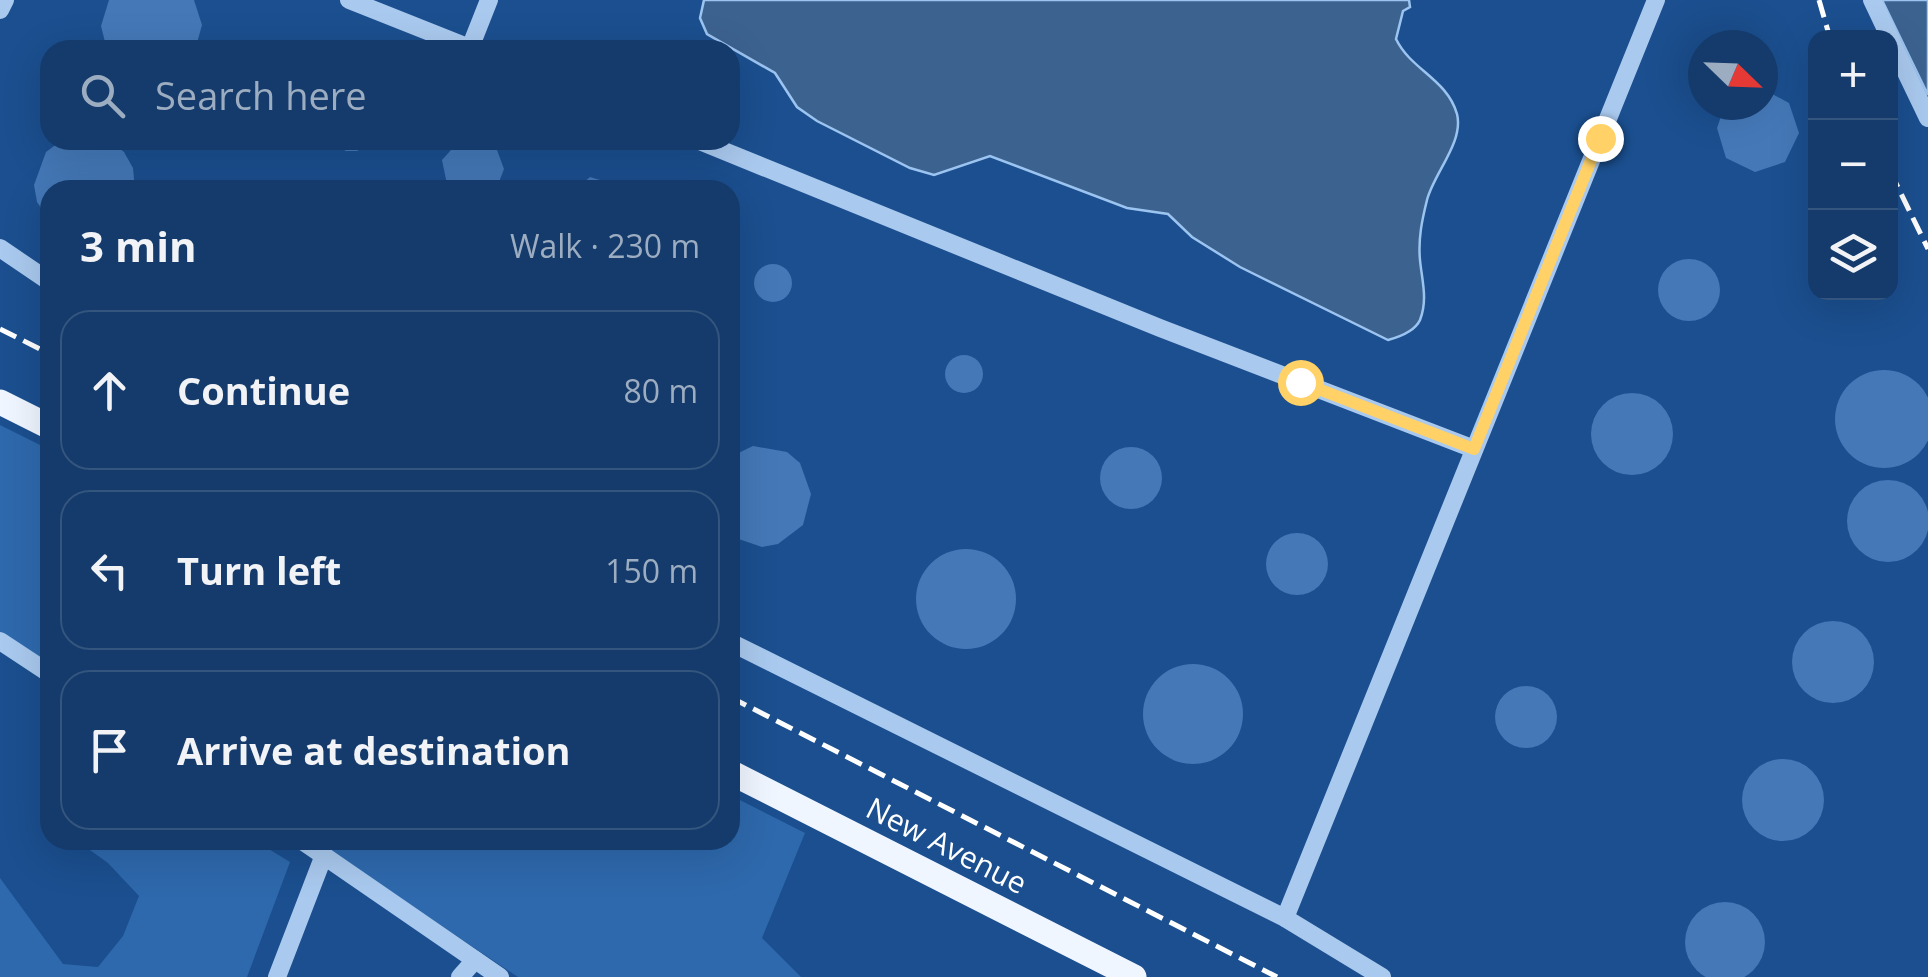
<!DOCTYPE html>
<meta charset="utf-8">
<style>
:root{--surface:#143b6b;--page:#1d4271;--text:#f1f3f6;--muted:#9dadc1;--line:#33557e}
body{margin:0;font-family:"Open Sans",sans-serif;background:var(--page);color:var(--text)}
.controls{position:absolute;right:30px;top:30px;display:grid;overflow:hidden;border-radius:20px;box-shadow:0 10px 40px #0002}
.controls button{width:90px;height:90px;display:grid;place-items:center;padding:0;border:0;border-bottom:2px solid var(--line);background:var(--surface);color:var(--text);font:50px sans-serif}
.compass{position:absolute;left:1688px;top:30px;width:90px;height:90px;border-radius:50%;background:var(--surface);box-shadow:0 10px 40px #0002;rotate:113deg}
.stop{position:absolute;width:30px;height:30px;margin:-22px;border:8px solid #ffd166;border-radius:50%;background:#fff}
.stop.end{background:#ffd166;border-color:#fff;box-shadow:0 2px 10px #0008}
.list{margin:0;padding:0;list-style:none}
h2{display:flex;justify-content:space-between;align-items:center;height:130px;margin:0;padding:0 40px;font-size:42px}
h2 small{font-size:32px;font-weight:400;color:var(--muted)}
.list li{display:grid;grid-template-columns:65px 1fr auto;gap:30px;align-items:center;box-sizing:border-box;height:160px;margin:0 20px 20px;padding:0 20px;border:2px solid var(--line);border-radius:30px}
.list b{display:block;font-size:38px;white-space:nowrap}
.list em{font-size:32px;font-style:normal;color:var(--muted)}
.icon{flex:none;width:55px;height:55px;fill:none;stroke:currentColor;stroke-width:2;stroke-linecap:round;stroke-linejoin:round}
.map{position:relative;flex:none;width:1928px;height:977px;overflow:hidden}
.search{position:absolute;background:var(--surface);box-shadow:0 10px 40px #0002;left:40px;top:40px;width:700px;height:110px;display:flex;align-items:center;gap:25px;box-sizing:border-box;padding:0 35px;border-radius:30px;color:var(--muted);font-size:38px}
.panel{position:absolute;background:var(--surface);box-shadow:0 10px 40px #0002;left:40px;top:180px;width:700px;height:670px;border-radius:30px}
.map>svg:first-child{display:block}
.green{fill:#2e69ad}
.water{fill:#3c6290;stroke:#9cc4f0;stroke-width:2.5}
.building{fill:#4478b7}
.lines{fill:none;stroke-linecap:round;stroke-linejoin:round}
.minor{stroke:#a9c9ee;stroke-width:18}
.major{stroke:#f0f6ff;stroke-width:25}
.rail{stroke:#fff;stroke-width:5;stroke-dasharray:18 8;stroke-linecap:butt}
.route{stroke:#ffd166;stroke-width:12}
.labels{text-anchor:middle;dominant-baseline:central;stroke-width:8;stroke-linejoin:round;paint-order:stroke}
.street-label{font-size:30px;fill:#fff;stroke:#1b4f8f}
</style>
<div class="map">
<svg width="1928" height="977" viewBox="0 0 1928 977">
<rect width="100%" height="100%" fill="#1b4f8f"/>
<g class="green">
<polygon points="0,425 50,450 50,665 0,635"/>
<polygon points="730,795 805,833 762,938 801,977 518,977 313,840 730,840"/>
<polygon points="76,840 254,840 290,862 247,977 0,977 0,878 63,964 98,967 123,936 139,896 108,863"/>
</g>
<g class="water">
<path d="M704 0H1409L1410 7 1403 11 1396 39C1411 70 1447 79 1457 114 1464 142 1434 173 1427 200 1422 220 1418 239 1420 260 1422 281 1428 299 1420 320 1415 331 1399 337 1388 340L1240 267 1192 237 1168 214 1127 208 990 156 934 175 910 168 817 121 797 107 775 73 707 34 700 18Z"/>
<polygon points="1882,0 1928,0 1928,95"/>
</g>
<g class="building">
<polygon points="109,0 194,0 202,25 195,50 107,50 101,26"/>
<polygon points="1763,89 1789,103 1799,133 1785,162 1755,172 1726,158 1717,128 1725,105 1763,105"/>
<polygon points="108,140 124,152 133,168 135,190 50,190 50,221 37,202 34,185 46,152 62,140"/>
<polygon points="327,140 377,140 357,151 346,151"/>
<polygon points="460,140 484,140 497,150 504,169 496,190 448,189 442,160"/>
<polygon points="590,177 600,180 607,190 575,190"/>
<circle cx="1689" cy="290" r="31"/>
<circle cx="773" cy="283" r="19"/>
<circle cx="964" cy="374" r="19"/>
<circle cx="1884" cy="419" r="49"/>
<circle cx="1632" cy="434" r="41"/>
<polygon points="753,446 787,452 800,463 811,494 803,525 778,544 762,547 730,536 730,457"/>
<circle cx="1131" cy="478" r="31"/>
<circle cx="1888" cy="521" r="41"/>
<circle cx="1297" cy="564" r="31"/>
<circle cx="966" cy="599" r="50"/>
<circle cx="1833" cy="662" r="41"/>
<circle cx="1193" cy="714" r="50"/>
<circle cx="1526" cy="717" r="31"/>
<circle cx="1783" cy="800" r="41"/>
<circle cx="1725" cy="942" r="40"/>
</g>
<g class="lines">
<g class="minor">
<polyline points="349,0 475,50"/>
<polyline points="1872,0 1890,38"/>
<polyline points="0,10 5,0"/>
<polyline points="1890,39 1928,118"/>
<polyline points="470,48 489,0"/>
<polyline points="697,140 1160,328 1474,449"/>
<polyline points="0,248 50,282"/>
<polyline points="0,641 50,674"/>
<polyline points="730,642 1285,918 1382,977"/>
<polyline points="301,840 500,977"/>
<polyline points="1285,918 1656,0"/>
<polyline points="277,977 324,855"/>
<polyline points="460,977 475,960"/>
</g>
<g class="major">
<polyline points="0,402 50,427"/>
<polyline points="730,772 1134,977"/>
</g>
<g class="rail">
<polyline points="1819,0 1830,38"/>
<polyline points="1890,171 1928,249"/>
<polyline points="0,329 50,354"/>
<polyline points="730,697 1277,977"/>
</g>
</g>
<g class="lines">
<polyline class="route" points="1300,382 1474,449 1600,138"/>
</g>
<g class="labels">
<g class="street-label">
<text transform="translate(947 845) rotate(27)">New Avenue</text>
</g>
</g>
</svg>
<div class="controls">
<button>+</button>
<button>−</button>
<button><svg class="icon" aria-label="layers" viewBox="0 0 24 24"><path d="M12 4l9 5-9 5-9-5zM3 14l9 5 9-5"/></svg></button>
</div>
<svg class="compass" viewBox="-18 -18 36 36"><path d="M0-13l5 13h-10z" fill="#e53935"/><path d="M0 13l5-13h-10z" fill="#9dadc1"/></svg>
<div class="stop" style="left:1300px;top:382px"></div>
<div class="stop end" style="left:1600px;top:138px"></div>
<div class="search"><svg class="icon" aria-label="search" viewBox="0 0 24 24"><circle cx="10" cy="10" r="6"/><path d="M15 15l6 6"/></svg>Search here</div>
<section class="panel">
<h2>3 min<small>Walk · 230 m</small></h2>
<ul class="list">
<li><svg class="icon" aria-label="ahead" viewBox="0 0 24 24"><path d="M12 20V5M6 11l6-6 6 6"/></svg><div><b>Continue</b></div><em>80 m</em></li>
<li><svg class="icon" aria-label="left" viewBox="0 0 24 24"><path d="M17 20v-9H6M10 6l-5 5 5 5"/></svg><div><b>Turn left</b></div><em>150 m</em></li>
<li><svg class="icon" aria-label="arrive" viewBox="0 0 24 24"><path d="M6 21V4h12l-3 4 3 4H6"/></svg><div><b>Arrive at destination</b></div></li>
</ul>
</section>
</div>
